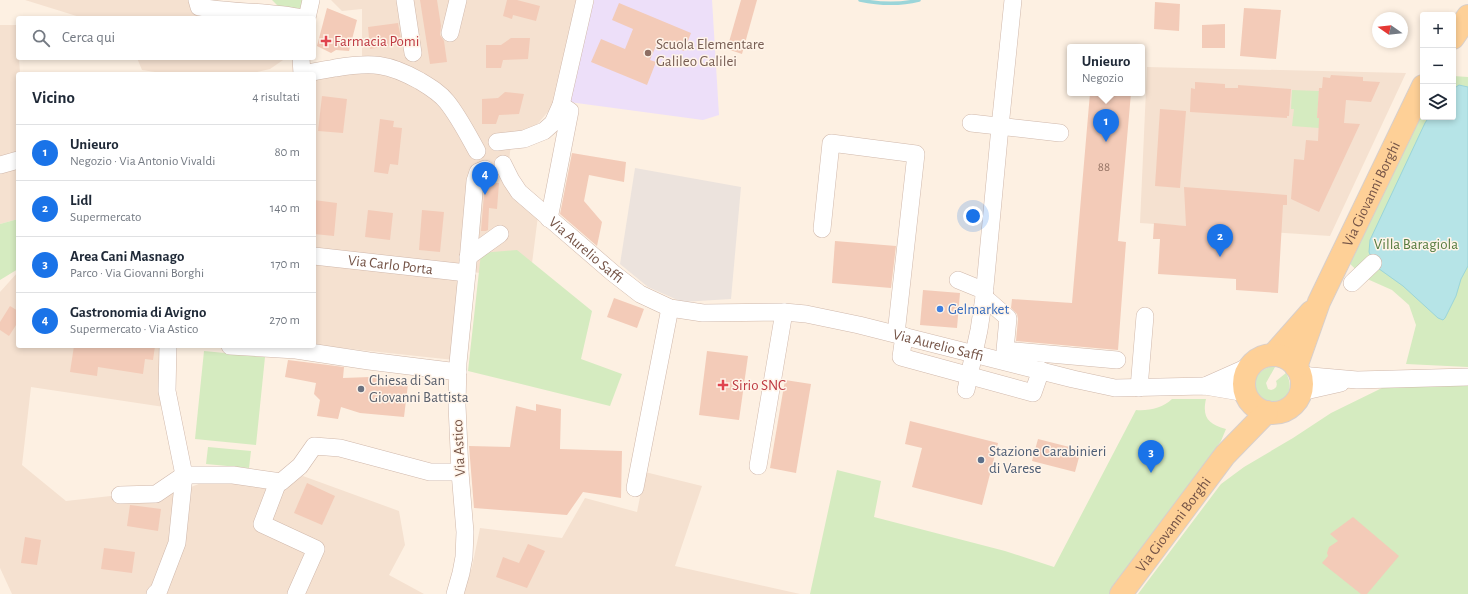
<!DOCTYPE html>
<html lang="it">
<meta charset="utf-8">
<style>
:root{--surface:#fff;--page:#f2f2f3;--text:#1f2937;--muted:#747a83;--line:#e0e1e3;--accent:#1a73e8}
body{margin:0;font-family:"Alegreya Sans",sans-serif;background:var(--page);color:var(--text)}
.controls{position:absolute;right:12px;top:12px;display:grid;overflow:hidden;border-radius:4px;box-shadow:0 2px 6px #0003}
.controls button{width:36px;height:36px;display:grid;place-items:center;padding:0;border:0;border-bottom:1px solid var(--line);background:var(--surface);color:var(--text);font:20px sans-serif}
.compass{position:absolute;left:1372px;top:12px;width:36px;height:36px;border-radius:50%;background:var(--surface);box-shadow:0 2px 6px #0003;rotate:284deg}
.you{position:absolute;left:973px;top:216px;width:14px;height:14px;margin:-10px;border:3px solid #fff;border-radius:50%;background:#1a73e8;box-shadow:0 0 0 6px #1a73e833}
.badge{display:grid;place-items:center;width:26px;height:26px;border-radius:50%;background:var(--accent);color:#fff;font-size:13px;font-weight:700}
.pin{position:absolute;translate:-50% -33px;filter:drop-shadow(0 1px 2px #0008)}
.pin::after{content:'';position:absolute;top:21px;width:14px;height:12px;background:inherit;clip-path:polygon(0 0,100% 0,50% 100%)}
.popup{position:absolute;left:1067px;top:44px;width:78px;height:52px;box-sizing:border-box;display:grid;place-content:center;border-radius:4px;background:var(--surface);filter:drop-shadow(0 1px 3px #0005);font-size:13px;white-space:nowrap;color:var(--muted)}
.popup b{font-size:15px;color:var(--text)}
.popup::after{content:'';position:absolute;left:50%;top:100%;margin-left:-8px;border:8px solid transparent;border-top-color:var(--surface)}
.list{margin:0;padding:0;list-style:none}
h2{display:flex;justify-content:space-between;align-items:center;height:52px;margin:0;padding:0 16px;font-size:17px}
h2 small{font-size:13px;font-weight:400;color:var(--muted)}
.list li{display:grid;grid-template-columns:26px 1fr auto;gap:12px;align-items:center;box-sizing:border-box;height:56px;padding:0 16px;border-top:1px solid var(--line)}
.list b{display:block;font-size:15px;white-space:nowrap}
.list p{margin:0;font-size:13px;white-space:nowrap;color:var(--muted)}
.list em{font-size:13px;font-style:normal;color:var(--muted)}
.icon{flex:none;width:22px;height:22px;fill:none;stroke:currentColor;stroke-width:2;stroke-linecap:round;stroke-linejoin:round}
.map{position:relative;flex:none;width:1468px;height:594px;overflow:hidden}
.search{position:absolute;background:var(--surface);box-shadow:0 2px 6px #0003;left:16px;top:16px;width:300px;height:44px;display:flex;align-items:center;gap:10px;box-sizing:border-box;padding:0 14px;border-radius:4px;color:var(--muted);font-size:15px}
.panel{position:absolute;background:var(--surface);box-shadow:0 2px 6px #0003;left:16px;top:72px;width:300px;height:276px;border-radius:4px}
.map>svg:first-child{display:block}
.residential{fill:#f5e1d0}
.industrial{fill:#ece3dd}
.education{fill:#eddff9}
.green{fill:#d5ebc0}
.water{fill:#b6e4e7;stroke:#9bd5d9}
.lines{fill:none;stroke-linecap:round;stroke-linejoin:round}
.stream{stroke:#9bd5d9;stroke-width:3.5}
.building{fill:#f3cbb8}
.minor-casing{stroke:#d0b8ab;stroke-width:18}
.major-casing{stroke:#d8cfcb;stroke-width:24}
.minor{stroke:#fff;stroke-width:17}
.major{stroke:#fed097;stroke-width:22}
.health-dot{fill:#e0444e;stroke:#fff4e9;stroke-width:1.5}
.education-dot{fill:#8d6e63;stroke:#fff4e9;stroke-width:1.5}
.shop-dot{fill:#3f7fe0;stroke:#fff4e9;stroke-width:1.5}
.worship-dot{fill:#6b7280;stroke:#fff4e9;stroke-width:1.5}
.service-dot{fill:#5c6f8a;stroke:#fff4e9;stroke-width:1.5}
.labels{text-anchor:middle;dominant-baseline:central;stroke-width:3;stroke-linejoin:round;paint-order:stroke}
.number-label{font-size:13px;fill:#947263}
.health-label{font-size:15px;fill:#be3a42;stroke:#fff4e9;text-anchor:start}
.education-label{font-size:15px;fill:#785e54;stroke:#fff4e9;text-anchor:start}
.street-label{font-size:15px;fill:#755447;stroke:#fff4e9}
.park-label{font-size:15px;fill:#557b3f;stroke:#fff4e9}
.shop-label{font-size:15px;fill:#366cbe;stroke:#fff4e9;text-anchor:start}
.worship-label{font-size:15px;fill:#5b616d;stroke:#fff4e9;text-anchor:start}
.service-label{font-size:15px;fill:#4e5e75;stroke:#fff4e9;text-anchor:start}
</style>
<div class="map">
<svg width="1468" height="594" viewBox="0 0 1468 594">
<rect width="100%" height="100%" fill="#fdf0e2"/>
<g class="residential">
<polygon points="25,0 211,0 213,14 256,18 83,18"/>
<polygon points="331,0 576,0 553,106 534,128 512,135 506,188 538,216 530,279 463,271 454,360 314,345 314,80 362,71 362,9 342,11"/>
<polygon points="0,25 17,25 18,58 19,58 20,74 18,74 18,219 0,224"/>
<polygon points="137,58 286,58 270,69 248,74 168,74 142,70"/>
<polygon points="1147,67 1406,73 1330,236 1140,223"/>
<polygon points="18,272 18,346 164,346 164,407 31,387 22,465 66,501 191,487 209,480 282,487 303,476 399,511 405,545 389,575 424,594 12,594 0,568 0,292"/>
<polygon points="645,472 702,486 675,566 800,594 463,594 472,567 480,528 562,538 585,498 637,512"/>
</g>
<polygon class="industrial" points="635,168 741,187 731,299 682,302 648,287 620,264"/>
<polygon class="education" points="594,0 712,0 719,115 703,120 569,102"/>
<g class="green">
<polygon points="272,0 307,0 303,15 283,11"/>
<polygon points="1453,76 1468,77 1468,367 1406,364 1416,325 1409,305 1392,290 1365,278 1349,263 1423,111 1423,117 1453,117"/>
<polygon points="1292,90 1319,91 1317,118 1319,118 1319,128 1292,126 1294,109 1291,109"/>
<polygon points="18,219 18,269 0,280 0,224"/>
<polygon points="517,250 592,311 581,359 622,374 610,406 468,371 481,253"/>
<polygon points="204,351 265,357 256,445 195,439"/>
<path d="M1269 367H1275L1266 383 1268 389 1271 390C1276 389 1278 386 1276 381L1286 373C1304 406 1251 413 1255 382 1256 374 1262 370 1269 367Z"/>
<polygon points="1468,383 1468,594 1138,594 1221,484 1244,467 1293,438 1331,413 1384,387"/>
<path d="M1172 399H1206C1202 417 1208 424 1226 429L1221 441 1209 458 1110 594H810L837 470 881 481 874 517 1005 551 1054 567 1136 410C1149 411 1163 408 1172 399Z"/>
<polygon points="208,447 251,451 249,468 206,464"/>
</g>
<polygon class="water" points="1459,85 1468,87 1468,266 1461,279 1456,296 1445,318 1443,320 1438,318 1403,286 1375,266 1369,252 1370,240 1425,123 1429,117 1453,117 1453,89"/>
<g class="lines">
<path class="stream" d="M860 0C879 4 899 5 919 0"/>
</g>
<g class="building">
<polygon points="420,0 437,0 441,26 440,35 444,41 447,62 430,64"/>
<polygon points="507,0 517,0 540,6 536,21 513,15 512,19 503,16"/>
<polygon points="741,0 757,0 742,54 727,49"/>
<polygon points="1155,2 1180,4 1179,31 1154,29"/>
<polygon points="619,3 691,33 684,51 658,41 650,60 656,62 647,85 591,62 601,39 625,49 633,29 612,20"/>
<polygon points="327,8 357,20 349,51 336,50 331,53 317,46"/>
<polygon points="1244,8 1281,10 1276,59 1240,56"/>
<polygon points="398,23 402,44 370,49 368,27"/>
<polygon points="1225,24 1225,48 1202,48 1202,25"/>
<polygon points="511,38 530,38 528,59 503,60 501,68 486,68 486,45 501,45"/>
<polygon points="1331,75 1363,77 1363,81 1380,82 1371,102 1346,100 1344,123 1360,124 1319,212 1291,199 1294,159 1304,160 1306,140 1318,141 1319,118 1317,118 1319,88 1322,88 1323,77 1330,78"/>
<polygon points="1195,82 1225,84 1225,88 1238,88 1238,85 1291,89 1289,116 1287,116 1287,118 1190,112 1191,88 1195,89"/>
<polygon points="505,92 524,94 519,114 499,115 496,124 482,124 482,99 498,98"/>
<polygon points="1090,93 1131,93 1118,241 1126,242 1118,350 1016,341 1018,319 1017,314 1011,308 1012,299 1072,303"/>
<polygon points="322,96 347,99 343,133 318,131"/>
<polygon points="1160,109 1186,111 1180,188 1155,186"/>
<polygon points="380,119 394,121 393,127 402,128 398,165 390,164 388,174 374,172"/>
<polygon points="572,153 626,162 624,182 589,175 584,201 602,222 597,246 560,214"/>
<polygon points="485,183 499,183 497,209 489,208 488,230 486,231 481,231"/>
<polygon points="1184,187 1287,195 1287,205 1283,205 1278,293 1236,290 1236,279 1158,274 1160,239 1153,239 1154,223 1186,226"/>
<polygon points="314,200 337,203 334,236 314,234"/>
<polygon points="368,210 393,213 390,240 365,237"/>
<polygon points="422,210 444,212 440,252 419,250"/>
<polygon points="835,241 896,246 891,288 832,283"/>
<polygon points="923,290 960,293 957,328 920,325"/>
<polygon points="614,298 644,309 637,328 607,317"/>
<polygon points="10,306 18,311 18,322 9,336 0,330 0,322"/>
<polygon points="74,346 155,346 153,360 145,359 143,374 98,367 97,376 70,372"/>
<polygon points="707,351 748,356 739,420 699,415"/>
<polygon points="288,360 344,367 343,378 370,377 408,384 404,417 360,413 341,407 338,419 317,416 320,400 314,394 316,383 285,377"/>
<polygon points="785,380 811,384 796,473 770,468"/>
<polygon points="536,404 561,409 560,449 622,451 621,498 583,492 567,515 474,508 469,446 510,447 516,406 536,411"/>
<polygon points="910,421 998,443 982,505 912,487 922,448 905,444"/>
<polygon points="1038,439 1081,450 1075,472 1032,461"/>
<polygon points="307,483 335,496 322,525 294,513"/>
<polygon points="130,505 161,509 158,531 127,526"/>
<polygon points="1353,517 1399,556 1367,594 1361,594 1322,563 1328,556 1327,553 1329,547 1338,541 1330,534"/>
<polygon points="25,537 41,540 37,565 21,563"/>
<polygon points="528,544 545,551 527,588 496,577 503,557 519,563"/>
<polygon points="104,548 135,552 132,573 101,569"/>
</g>
<g class="lines">
<g class="minor-casing">
<g id="minor">
<path d="M197 0 199 7C233 13 268 11 302 18"/>
<polyline points="405,0 413,53"/>
<polyline points="307,18 311,0"/>
<polyline points="450,33 458,0"/>
<polyline points="301,58 302,74"/>
<path d="M306 74C315 71 325 70 335 68 372 62 388 63 420 81 430 87 440 93 447 102 459 117 468 135 477 151"/>
<polyline points="971,123 1060,133"/>
<polyline points="497,142 524,139 544,131 553,123 561,105 585,0"/>
<path id="s1" d="M503 164 511 180 519 192 555 223 613 273 640 294 670 308 703 313 784 312 806 314 859 325 1073 379 1115 388 1205 386 1246 393"/>
<polyline points="0,165 18,160"/>
<polyline points="549,219 570,111 561,105"/>
<polyline points="822,229 831,143 916,154 896,334"/>
<path id="s2" d="M314 256 467 273"/>
<polyline points="468,257 500,234"/>
<polyline points="958,280 985,291"/>
<polyline points="1352,283 1373,263"/>
<polyline points="984,297 1008,318 1005,350 1117,360"/>
<polyline points="904,336 901,357 1033,393 1041,370"/>
<polyline points="230,346 296,350 369,361 458,372"/>
<polyline points="1300,375 1357,380 1468,377"/>
<polyline points="1205,386 1250,366"/>
<polyline points="1139,388 1145,316"/>
<polyline points="966,390 979,330 984,297 1000,127 1013,0"/>
<polyline points="1301,392 1341,383"/>
<polyline points="758,466 784,312"/>
<polyline points="278,482 262,524 316,549 296,594"/>
<polyline points="635,488 670,308"/>
<polyline points="120,495 156,494 184,475 233,475 281,482 300,466 314,446 340,448 430,472 460,472"/>
<polyline points="155,594 159,590 177,543 184,475 167,391 168,346"/>
<polyline points="455,594 461,573 464,557 465,532 460,472 457,405 458,363 467,273 475,181 478,172 485,169"/>
</g>
</g>
<g class="major-casing">
<g id="major">
<polyline points="1453,38 1468,16"/>
<polyline points="1273,355 1311,312"/>
<circle cx="1273" cy="384" r="29"/>
<path id="s3" d="M1296 367 1319 302 1423 86"/>
<path id="s4" d="M1121 594 1225 455 1267 412"/>
</g>
</g>
<use href="#minor" class="minor"/>
<use href="#major" class="major"/>
</g>
<g class="health-dot">
<path d="M324 35h4v4h4v4h-4v4h-4v-4h-4v-4h4z"/>
<path d="M721 379h4v4h4v4h-4v4h-4v-4h-4v-4h4z"/>
</g>
<circle class="education-dot" cx="648" cy="53" r="4"/>
<circle class="shop-dot" cx="940" cy="309" r="4"/>
<circle class="worship-dot" cx="361" cy="389" r="4"/>
<circle class="service-dot" cx="981" cy="460" r="4"/>
<g class="labels">
<g class="number-label">
<text x="1104" y="167">88</text>
</g>
<g class="health-label">
<text x="334" y="41">Farmacia Pomi</text>
<text x="732" y="385">Sirio SNC</text>
</g>
<g class="education-label">
<text x="656" y="44">Scuola Elementare<tspan x="656" dy="17">Galileo Galilei</tspan></text>
</g>
<g class="street-label">
<text stroke="none"><textPath href="#s3" startOffset="189">Via Giovanni Borghi</textPath></text>
<text stroke="none"><textPath href="#s1" startOffset="121">Via Aurelio Saffi</textPath></text>
<text stroke="none"><textPath href="#s2" startOffset="77">Via Carlo Porta</textPath></text>
<text stroke="none"><textPath href="#s1" startOffset="496">Via Aurelio Saffi</textPath></text>
<text transform="translate(459 448) rotate(-93)">Via Astico</text>
<text stroke="none"><textPath href="#s4" startOffset="87">Via Giovanni Borghi</textPath></text>
</g>
<g class="park-label">
<text x="1416" y="244">Villa Baragiola</text>
</g>
<g class="shop-label">
<text x="948" y="309">Gelmarket</text>
</g>
<g class="worship-label">
<text x="369" y="380">Chiesa di San<tspan x="369" dy="17">Giovanni Battista</tspan></text>
</g>
<g class="service-label">
<text x="989" y="451">Stazione Carabinieri<tspan x="989" dy="17">di Varese</tspan></text>
</g>
</g>
</svg>
<div class="controls">
<button>+</button>
<button>−</button>
<button><svg class="icon" aria-label="layers" viewBox="0 0 24 24"><path d="M12 4l9 5-9 5-9-5zM3 14l9 5 9-5"/></svg></button>
</div>
<svg class="compass" viewBox="-18 -18 36 36"><path d="M0-13l5 13h-10z" fill="#e53935"/><path d="M0 13l5-13h-10z" fill="#747a83"/></svg>
<div class="you"></div>
<div class="pin badge" style="left:1106px;top:142px">1</div>
<div class="popup"><b>Unieuro</b>Negozio</div>
<div class="pin badge" style="left:1220px;top:257px">2</div>
<div class="pin badge" style="left:1151px;top:473px">3</div>
<div class="pin badge" style="left:485px;top:195px">4</div>
<div class="search"><svg class="icon" aria-label="search" viewBox="0 0 24 24"><circle cx="10" cy="10" r="6"/><path d="M15 15l6 6"/></svg>Cerca qui</div>
<section class="panel">
<h2>Vicino<small>4 risultati</small></h2>
<ul class="list">
<li><span class="badge">1</span><div><b>Unieuro</b><p>Negozio · Via Antonio Vivaldi</p></div><em>80 m</em></li>
<li><span class="badge">2</span><div><b>Lidl</b><p>Supermercato</p></div><em>140 m</em></li>
<li><span class="badge">3</span><div><b>Area Cani Masnago</b><p>Parco · Via Giovanni Borghi</p></div><em>170 m</em></li>
<li><span class="badge">4</span><div><b>Gastronomia di Avigno</b><p>Supermercato · Via Astico</p></div><em>270 m</em></li>
</ul>
</section>
</div>
